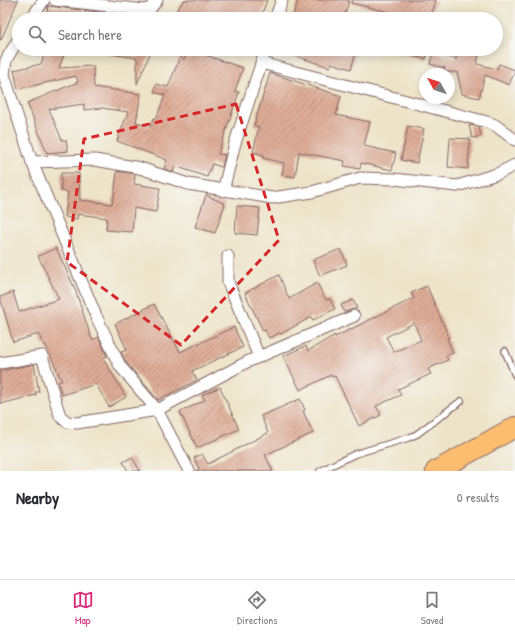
<!DOCTYPE html>
<style>
:root{--surface:#fff;--page:#f2f2f3;--text:#2b2b33;--muted:#7c7c81;--line:#e1e1e2;--accent:#db2777}
body{margin:0;font-family:"Patrick Hand",sans-serif;background:var(--page);color:var(--text)}
.compass{position:absolute;left:419px;top:68px;width:36px;height:36px;border-radius:50%;background:var(--surface);box-shadow:0 2px 10px #0003;rotate:309deg}
.list{margin:0;padding:0;list-style:none}
h2{display:flex;justify-content:space-between;align-items:center;height:52px;margin:0;padding:0 16px;font-size:17px}
h2 small{font-size:13px;font-weight:400;color:var(--muted)}
.icon{flex:none;width:22px;height:22px;fill:none;stroke:currentColor;stroke-width:2;stroke-linecap:round;stroke-linejoin:round}
.map{position:relative;flex:none;width:515px;height:471px;overflow:hidden}
.search{position:absolute;background:var(--surface);box-shadow:0 2px 10px #0003;left:12px;right:12px;top:12px;height:44px;display:flex;align-items:center;gap:10px;box-sizing:border-box;padding:0 14px;border-radius:22px;color:var(--muted);font-size:15px}
.sheet{height:108px;background:var(--surface)}
nav{display:flex;justify-content:space-around;align-items:center;box-sizing:border-box;height:56px;border-top:1px solid var(--line);background:var(--surface);font-size:11px;color:var(--muted)}
nav a{display:grid;justify-items:center;gap:2px}
nav .on{color:var(--accent)}
.map>svg:first-child{display:block}
.building{fill:url(#building-hatch);fill-rule:evenodd}
.lines{fill:none;stroke-linecap:round;stroke-linejoin:round}
.lane-casing{stroke:#836462;stroke-width:8}
.street-casing{stroke:#836462;stroke-width:13}
.highway-casing{stroke:#836462;stroke-width:22}
.lane{stroke:#fff;stroke-width:5.5}
.street{stroke:#fff;stroke-width:11}
.highway{stroke:#fcbd6f;stroke-width:20}
.marked{fill:none;stroke:#d62828;stroke-width:3;stroke-dasharray:8 5;stroke-linejoin:round}
</style>
<div class="map">
<svg width="515" height="471" viewBox="0 0 515 471">
<defs>
<pattern id="building-hatch" width="6" height="6" patternUnits="userSpaceOnUse"><rect width="6" height="6" fill="#deac96"/><path d="M-1 1l2-2M0 6l6-6M5 7l2-2" fill="none" stroke="#b68b7b"/></pattern>
</defs>
<rect width="100%" height="100%" fill="#f6f6f2"/>
<filter id="ink" filterUnits="userSpaceOnUse"><feTurbulence type="fractalNoise" baseFrequency=".025" numOctaves="2"/><feDisplacementMap in="SourceGraphic" scale="8" xChannelSelector="R" yChannelSelector="G"/><feConvolveMatrix kernelMatrix="1 2 1 2 8 2 1 2 1" color-interpolation-filters="sRGB"/></filter>
<filter id="wash" filterUnits="userSpaceOnUse"><feTurbulence type="fractalNoise" baseFrequency=".012" numOctaves="4" result="noise"/><feDisplacementMap in="SourceGraphic" scale="16" xChannelSelector="R" yChannelSelector="G"/><feGaussianBlur stdDeviation="0.9" result="paint"/><feColorMatrix in="noise" values="0 0 0 0 0 0 0 0 0 0 0 0 0 0 0 0 0 1.4 0 .05"/><feComposite in="paint" operator="in"/></filter>
<g filter="url(#wash)">
<rect width="100%" height="100%" fill="#ede3c8"/>
<g id="blocks">
<g class="building">
<polygon points="0,0 18,0 1,40 0,40"/>
<polygon points="184,0 267,0 260,19 171,19"/>
<polygon points="298,0 349,0 344,19 331,16 330,19 292,19"/>
<polygon points="352,0 436,0 430,19 387,19 389,12 351,3"/>
<polygon points="48,6 114,14 114,19 46,19"/>
<polygon points="46,49 66,49 59,68 93,66 94,87 141,94 136,122 150,127 154,118 156,119 165,95 154,92 156,84 168,87 180,57 184,59 188,49 243,68 235,91 239,92 218,154 225,155 222,167 212,164 207,177 175,166 173,172 164,169 167,160 117,141 128,112 102,108 84,110 84,104 49,109 62,140 66,140 68,151 47,153 27,103 78,82 76,76 18,89 14,70 41,64"/>
<polygon points="110,49 152,49 137,84 137,58 110,54"/>
<polygon points="280,49 357,49 351,69 331,63 329,67 280,51"/>
<polygon points="398,49 428,49 426,59 397,53"/>
<polygon points="458,49 480,49 477,64 497,69 499,64 515,70 509,85 485,75 479,98 462,94 457,72 444,72 445,68 430,64 433,53 456,59"/>
<polygon points="270,73 341,96 336,115 370,122 364,146 396,153 392,170 361,163 360,169 344,166 345,161 299,152 295,177 282,175 284,163 263,158 264,155 253,152 259,127 254,125"/>
<polygon points="469,125 479,127 481,136 472,138"/>
<polygon points="408,126 424,129 417,163 401,160"/>
<polygon points="450,138 470,139 468,169 448,167"/>
<polygon points="117,171 135,174 134,184 160,188 156,212 134,208 132,232 106,230 107,218 78,214 77,219 65,217 68,192 61,191 61,173 79,173 80,200 112,204 113,198 114,198"/>
<polygon points="206,195 225,204 215,233 195,227"/>
<polygon points="237,206 260,208 257,235 235,233"/>
<polygon points="56,248 75,289 92,340 99,337 107,356 103,358 126,397 109,407 96,384 62,395 58,382 62,381 45,344 43,345 39,334 13,342 0,297 13,292 19,312 59,299 38,256"/>
<polygon points="341,249 347,265 320,276 313,260"/>
<polygon points="279,275 289,299 317,283 326,300 330,299 335,309 313,320 311,317 281,334 280,333 269,338 265,330 263,331 245,293"/>
<path d="M427 286 449 338H447L453 353 446 356 448 360 428 369 431 374 398 389 401 395 376 406 381 415 359 426 335 376 332 377 331 375 300 390 283 356 306 346 308 351 335 335V337L414 298 411 293ZM414 323 421 340 394 352 386 337Z"/>
<polygon points="353,300 357,308 344,312 341,305"/>
<polygon points="154,304 180,352 234,327 243,347 192,371 197,380 158,400 126,362 121,352 127,350 115,324"/>
<polygon points="34,364 39,392 35,392 36,395 0,404 0,371"/>
<polygon points="220,387 239,429 197,448 180,412 205,400 202,395"/>
<polygon points="300,399 305,410 303,411 313,433 265,455 273,471 196,471 199,469 194,458 202,454 208,464 268,433 261,416"/>
<polygon points="132,457 140,471 128,471 123,462"/>
</g>
</g>
</g>
<g filter="url(#ink)">
<use href="#blocks" fill-opacity="0" stroke="#836462" stroke-width="1"/>
<g class="lines">
<g class="lane-casing">
<g id="lane">
<polyline points="505,351 515,375"/>
<polyline points="320,471 355,454 408,438 417,434 461,401"/>
</g>
</g>
<g class="street-casing">
<g id="street">
<polyline points="55,0 145,10 151,8 157,0"/>
<polyline points="31,19 44,0"/>
<polyline points="275,19 282,0"/>
<polyline points="19,38 6,60 4,75 32,162 96,316 120,366 157,410 189,471"/>
<polyline points="261,63 487,122 495,125 515,140"/>
<polyline points="32,162 95,160 140,168 188,184 272,198 312,192 360,178 394,179 457,186 497,174 515,165"/>
<polyline points="223,191 235,143 266,49"/>
<polyline points="228,256 228,282 259,357"/>
<polyline points="0,363 42,356 60,416 67,422 77,423 157,410 247,362 354,316"/>
</g>
</g>
<g class="highway-casing">
<polyline id="highway" points="436,471 515,427"/>
</g>
<use href="#lane" class="lane"/>
<use href="#street" class="street"/>
<use href="#highway" class="highway"/>
</g>
</g>
<path class="marked" d="M236 104 279 240 181 345 67 262 84 139Z"/>
</svg>
<svg class="compass" viewBox="-18 -18 36 36"><path d="M0-13l5 13h-10z" fill="#e53935"/><path d="M0 13l5-13h-10z" fill="#7c7c81"/></svg>
<div class="search"><svg class="icon" aria-label="search" viewBox="0 0 24 24"><circle cx="10" cy="10" r="6"/><path d="M15 15l6 6"/></svg>Search here</div>
</div>
<section class="sheet">
<h2>Nearby<small>0 results</small></h2>
<ul class="list">
</ul>
</section>
<nav>
<a class="on"><svg class="icon" aria-label="map" viewBox="0 0 24 24"><path d="M3 6l6-2 6 2 6-2v14l-6 2-6-2-6 2zM9 4v14M15 6v14"/></svg>Map</a>
<a><svg class="icon" aria-label="directions" viewBox="0 0 24 24"><path d="M12 3l9 9-9 9-9-9zM9 14v-3h6M13 9l2 2-2 2"/></svg>Directions</a>
<a><svg class="icon" aria-label="saved" viewBox="0 0 24 24"><path d="M7 4h10v16l-5-4-5 4z"/></svg>Saved</a>
</nav>
